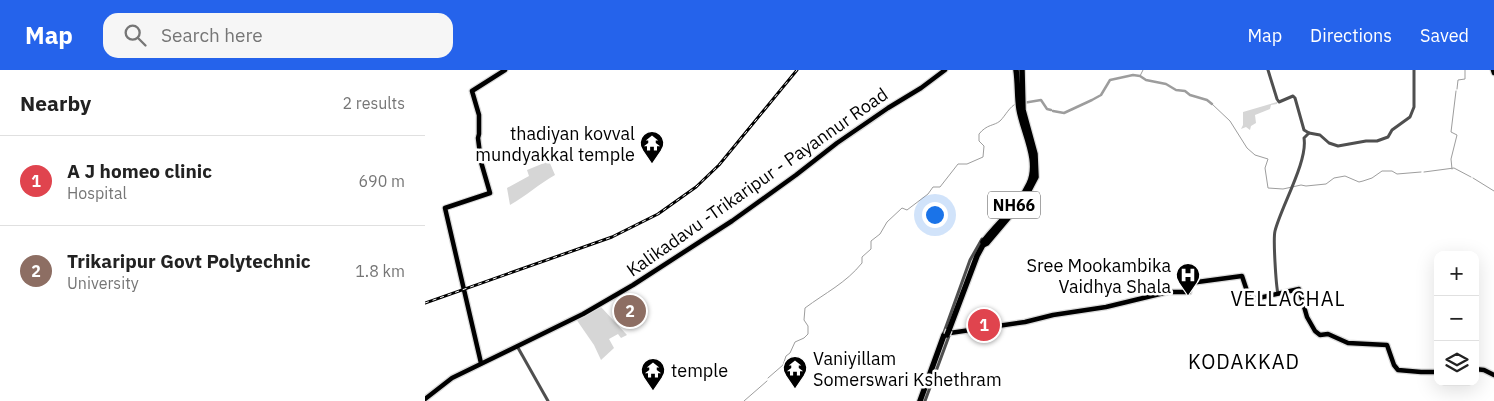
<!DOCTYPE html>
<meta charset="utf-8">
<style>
:root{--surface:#fff;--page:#f6f6f6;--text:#222;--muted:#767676;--line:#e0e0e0;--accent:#2563eb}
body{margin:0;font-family:"IBM Plex Sans",sans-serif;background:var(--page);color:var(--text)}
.controls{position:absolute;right:15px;bottom:15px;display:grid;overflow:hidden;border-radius:10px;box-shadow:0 5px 20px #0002}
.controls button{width:45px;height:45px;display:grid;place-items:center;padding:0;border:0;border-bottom:1px solid var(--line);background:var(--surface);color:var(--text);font:25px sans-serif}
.you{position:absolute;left:509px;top:144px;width:18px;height:18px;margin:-12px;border:4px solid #fff;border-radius:50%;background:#1a73e8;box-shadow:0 0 0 8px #1a73e833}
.badge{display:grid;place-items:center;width:32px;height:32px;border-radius:50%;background:var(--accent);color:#fff;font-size:16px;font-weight:700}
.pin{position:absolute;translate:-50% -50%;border:2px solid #fff;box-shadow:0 1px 5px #0006}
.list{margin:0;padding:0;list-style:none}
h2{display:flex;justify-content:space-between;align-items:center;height:65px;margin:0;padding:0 20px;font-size:21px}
h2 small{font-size:16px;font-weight:400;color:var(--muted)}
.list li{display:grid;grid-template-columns:32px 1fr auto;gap:15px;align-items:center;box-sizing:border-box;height:90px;padding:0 20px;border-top:1px solid var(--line)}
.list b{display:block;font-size:19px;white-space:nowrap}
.list p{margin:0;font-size:16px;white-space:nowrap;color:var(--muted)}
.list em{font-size:16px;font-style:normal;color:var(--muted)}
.icon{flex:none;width:28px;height:28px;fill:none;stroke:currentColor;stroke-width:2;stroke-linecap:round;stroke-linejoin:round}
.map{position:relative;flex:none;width:1069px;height:331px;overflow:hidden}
header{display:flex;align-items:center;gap:30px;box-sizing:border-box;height:70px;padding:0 25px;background:var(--accent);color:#fff}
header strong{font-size:24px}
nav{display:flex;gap:28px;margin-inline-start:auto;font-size:18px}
.search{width:350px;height:45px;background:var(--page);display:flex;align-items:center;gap:12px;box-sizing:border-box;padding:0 18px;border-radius:15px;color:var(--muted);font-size:19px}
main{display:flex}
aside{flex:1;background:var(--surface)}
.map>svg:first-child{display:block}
.green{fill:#d6d6d6}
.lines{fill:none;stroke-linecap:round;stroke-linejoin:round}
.stream{stroke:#9d9d9d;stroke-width:1}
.canal{stroke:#9d9d9d;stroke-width:2.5}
.major-casing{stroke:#dbdbdb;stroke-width:7}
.highway-casing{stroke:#dbdbdb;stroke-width:8}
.minor{stroke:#4f4f4f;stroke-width:3}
.major{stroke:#000;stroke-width:4.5}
.highway{stroke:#000;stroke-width:5.5}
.rail-casing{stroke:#000;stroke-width:3}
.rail{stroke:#fff;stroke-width:1;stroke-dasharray:4;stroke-linecap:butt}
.highway-bridge-casing{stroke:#dbdbdb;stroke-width:8;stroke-linecap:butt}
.highway-bridge{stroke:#000;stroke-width:5.5}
.labels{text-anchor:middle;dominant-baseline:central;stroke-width:5;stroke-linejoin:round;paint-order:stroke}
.shield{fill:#fff;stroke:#4c4c4c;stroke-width:1}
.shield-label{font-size:16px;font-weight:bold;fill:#000}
.poi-label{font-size:18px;fill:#000;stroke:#fff;text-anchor:end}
.street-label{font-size:18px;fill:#000;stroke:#fff}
.quarter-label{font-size:20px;letter-spacing:1px;fill:#000;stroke:#fff}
</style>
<header>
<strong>Map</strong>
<div class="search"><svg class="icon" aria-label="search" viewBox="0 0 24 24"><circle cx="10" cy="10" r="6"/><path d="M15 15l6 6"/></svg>Search here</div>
<nav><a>Map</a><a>Directions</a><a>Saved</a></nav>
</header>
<main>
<aside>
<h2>Nearby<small>2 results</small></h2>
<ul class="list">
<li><span class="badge" style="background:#e0444e">1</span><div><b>A J homeo clinic</b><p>Hospital</p></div><em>690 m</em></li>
<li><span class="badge" style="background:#8d6e63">2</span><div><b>Trikaripur Govt Polytechnic</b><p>University</p></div><em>1.8 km</em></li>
</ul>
</aside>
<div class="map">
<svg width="1069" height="331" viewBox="0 0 1069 331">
<rect width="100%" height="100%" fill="#fff"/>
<g class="green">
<polygon points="852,32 852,34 846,35 845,39 830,45 831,53 826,56 825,60 821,57 816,59 818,55 818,42"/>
<path d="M124 91 130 105C114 114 101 126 85 135L82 118 104 106 102 100Z"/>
<polygon points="176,237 202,265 196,268 193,264 184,269 189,278 176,290 169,275 151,249"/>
</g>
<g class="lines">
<g class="stream">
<polyline points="715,6 718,0"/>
<polyline points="1032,19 1033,10 1040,9 1040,0"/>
<polyline points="787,34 805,51 822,78 830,85 843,89 840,98 843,118 858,119 876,115 881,116 901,114 909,108 920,106 934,112 938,111 947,108 957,101 967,101 972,104 996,102"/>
<polyline points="1027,99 1026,89 1032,65 1026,62 1031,21"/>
<polyline points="999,102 1029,98 1046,107"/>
<polyline points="1048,108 1069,121"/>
<path d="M343 308 358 295 361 286 365 283 370 272 379 268 383 264V256L379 250 380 238C400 223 421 213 437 193V187L446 179V171L455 164 462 152 477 138 482 140 503 124 508 117H515L533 94H542L558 87 559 76 554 71V64C562 54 569 56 575 51 581 45 584 37 592 33"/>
<polyline points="319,331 342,311"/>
</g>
<g class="canal">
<polyline points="598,33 616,30 622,39 626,40"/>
<polyline points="628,41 639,43 667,30 676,25 685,10 708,5 715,6 721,10 741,14 751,20 760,21 765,25 782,30 787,34"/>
</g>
<g class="major-casing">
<g id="major">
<polyline points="1068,0 1069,3"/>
<polyline points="525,263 600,252 628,245 681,237 743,222 764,222 763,214 765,213 817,206 825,230 874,219 882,247 890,261 895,265 903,264 923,273 962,275 969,295 973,300 996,302 1013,302"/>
<polyline points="56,293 20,138 65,123 56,92 53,68 54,64 54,45 47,21 80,0"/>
<polyline points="1050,299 1059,300 1069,305"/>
<polyline points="0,329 27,308 158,244 208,215 307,151 371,105 412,73 463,38 496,18 520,0"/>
</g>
</g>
<g class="highway-casing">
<g id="highway">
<path d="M558 172C572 153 594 136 604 114 615 91 598 63 594 39 592 26 593 13 591 0"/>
<polyline points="524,260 552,186 558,175 562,173 600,128 611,107 610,84 598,40 597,0"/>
<polyline points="495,331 519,265"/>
</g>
</g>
<g class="minor">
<polyline points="843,0 852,29 854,32 868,26 870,28 879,60 884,63"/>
<polyline points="576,147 590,131"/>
<path d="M853 224C851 215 848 169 850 161 856 137 883 91 879 68L884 63 895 65 904 73 913 76 941 71H952L963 67 967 60 985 47 989 37V0"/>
<polyline points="518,265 545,190 557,169"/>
<polyline points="92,276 123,331"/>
<polyline points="500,331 524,266"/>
</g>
<use href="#major" class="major"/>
<use href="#highway" class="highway"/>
<g class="rail-casing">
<polyline id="rail" points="0,233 187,167 233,144 271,117 294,95 372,0"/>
</g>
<use href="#rail" class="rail"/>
<g class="highway-bridge-casing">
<polyline id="highway-bridge" points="522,265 524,260"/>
</g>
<use href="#highway-bridge" class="highway-bridge"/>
</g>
<defs>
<g id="temple-pin" transform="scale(1.25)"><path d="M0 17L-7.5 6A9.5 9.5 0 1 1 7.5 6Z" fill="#000" stroke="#fff"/><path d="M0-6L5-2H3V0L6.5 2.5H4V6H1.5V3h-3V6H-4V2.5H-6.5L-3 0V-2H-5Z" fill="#fff"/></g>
<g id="hospital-pin" transform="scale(1.25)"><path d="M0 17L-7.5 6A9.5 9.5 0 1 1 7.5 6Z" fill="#000" stroke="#fff"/><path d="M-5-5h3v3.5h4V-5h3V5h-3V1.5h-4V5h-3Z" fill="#fff"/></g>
</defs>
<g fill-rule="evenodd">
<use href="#temple-pin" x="227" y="73"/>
<use href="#hospital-pin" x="763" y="205"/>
<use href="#temple-pin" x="370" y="298"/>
<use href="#temple-pin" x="228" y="300"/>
</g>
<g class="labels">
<rect class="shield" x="563" y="121.5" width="52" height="27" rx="4"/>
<g class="shield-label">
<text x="589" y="135">NH66</text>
</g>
<g class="poi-label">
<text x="210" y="63">thadiyan kovval<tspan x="210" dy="21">mundyakkal temple</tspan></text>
<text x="746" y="195">Sree Mookambika<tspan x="746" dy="21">Vaidhya Shala</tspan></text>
<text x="388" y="288" text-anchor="start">Vaniyillam<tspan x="388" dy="21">Somerswari Kshethram</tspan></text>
<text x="246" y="300" text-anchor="start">temple</text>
</g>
<g class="street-label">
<text transform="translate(332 112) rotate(-35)">Kalikadavu -Trikaripur - Payannur Road</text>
</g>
<g class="quarter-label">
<text x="863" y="228">VELLACHAL</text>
<text x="819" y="291">KODAKKAD</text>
</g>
</g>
</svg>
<div class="controls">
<button>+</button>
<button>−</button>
<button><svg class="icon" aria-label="layers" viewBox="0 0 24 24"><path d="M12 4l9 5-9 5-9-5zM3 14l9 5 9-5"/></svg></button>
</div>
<div class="you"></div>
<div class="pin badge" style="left:559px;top:255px;background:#e0444e">1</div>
<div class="pin badge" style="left:205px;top:241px;background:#8d6e63">2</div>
</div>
</main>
